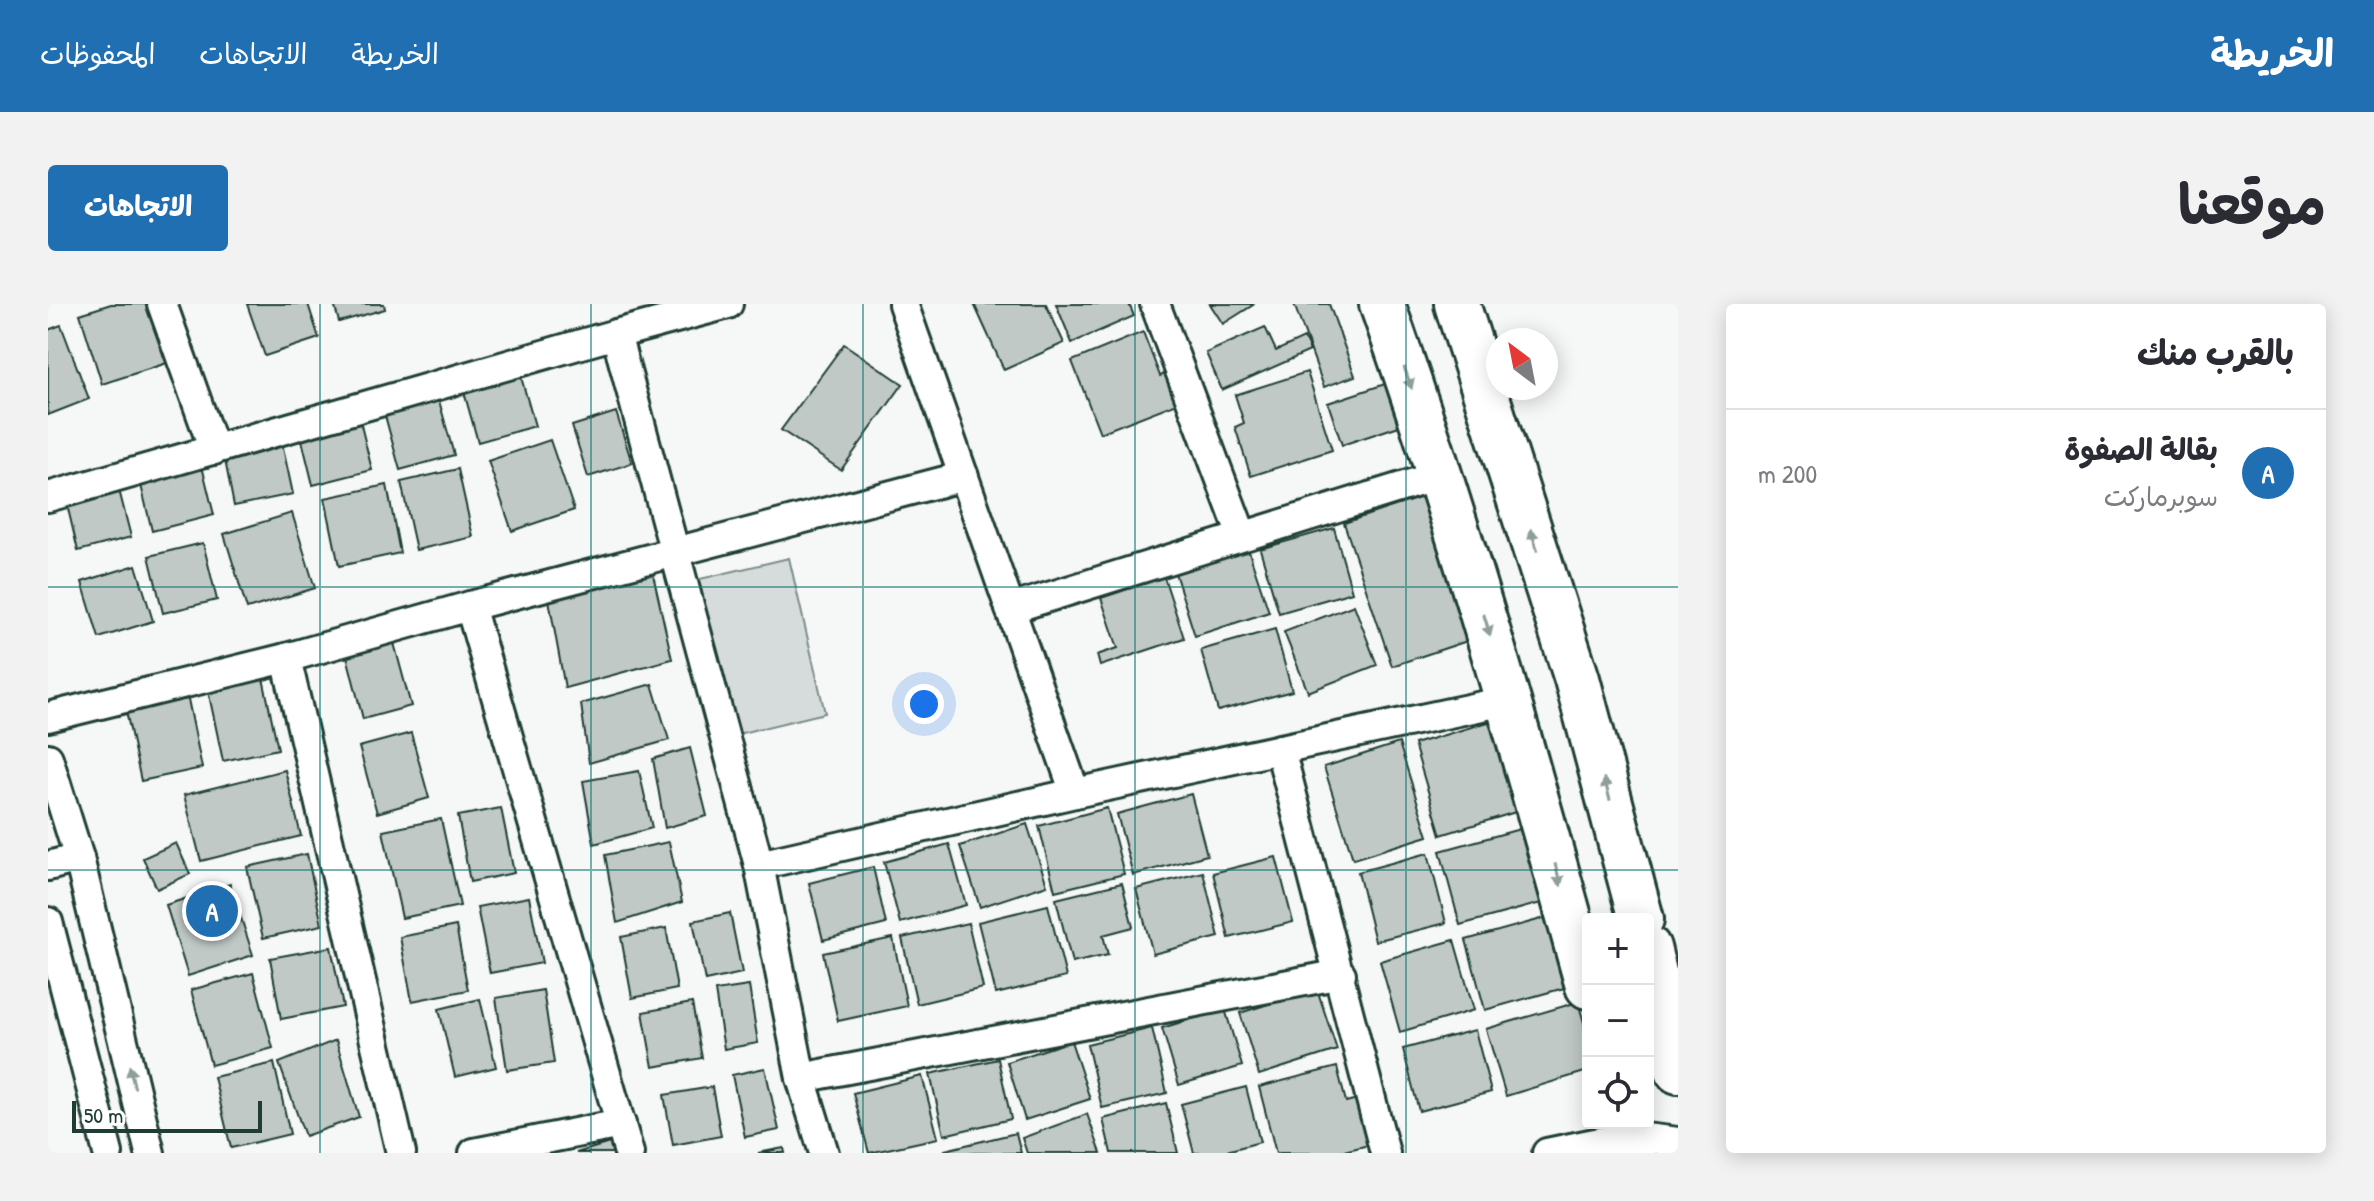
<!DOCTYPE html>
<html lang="ar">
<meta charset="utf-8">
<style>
:root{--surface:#fff;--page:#f2f2f3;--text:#2b2b33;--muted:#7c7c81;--line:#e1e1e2;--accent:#1f6fb2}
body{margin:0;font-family:"Patrick Hand","Playpen Sans Arabic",sans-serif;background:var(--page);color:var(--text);direction:rtl}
.controls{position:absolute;right:24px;bottom:24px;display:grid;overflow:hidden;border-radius:8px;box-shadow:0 4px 20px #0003}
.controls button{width:72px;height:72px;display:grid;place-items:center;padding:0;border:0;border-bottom:2px solid var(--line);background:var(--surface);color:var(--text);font:40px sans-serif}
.compass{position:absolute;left:1438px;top:24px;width:72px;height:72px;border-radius:50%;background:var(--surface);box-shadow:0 4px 20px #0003;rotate:328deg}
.scale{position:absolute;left:24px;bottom:20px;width:190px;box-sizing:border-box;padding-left:8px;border:4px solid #1f3d34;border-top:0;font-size:22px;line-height:28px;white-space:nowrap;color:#1f3d34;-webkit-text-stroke:6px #fff;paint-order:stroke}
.you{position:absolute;left:876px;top:400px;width:28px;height:28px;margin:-20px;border:6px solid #fff;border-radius:50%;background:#1a73e8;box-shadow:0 0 0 12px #1a73e833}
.badge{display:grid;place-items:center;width:52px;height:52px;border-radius:50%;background:var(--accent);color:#fff;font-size:26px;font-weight:700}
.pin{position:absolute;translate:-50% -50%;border:4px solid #fff;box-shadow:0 2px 8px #0006}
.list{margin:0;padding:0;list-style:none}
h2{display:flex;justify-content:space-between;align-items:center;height:104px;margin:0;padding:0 32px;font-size:34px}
h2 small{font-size:26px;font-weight:400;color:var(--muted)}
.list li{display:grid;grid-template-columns:52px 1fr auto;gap:24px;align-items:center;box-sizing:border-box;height:128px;padding:0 32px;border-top:2px solid var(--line)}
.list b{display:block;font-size:30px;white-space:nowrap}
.list p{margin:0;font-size:26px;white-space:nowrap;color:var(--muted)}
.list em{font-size:26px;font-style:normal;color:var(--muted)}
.icon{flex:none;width:44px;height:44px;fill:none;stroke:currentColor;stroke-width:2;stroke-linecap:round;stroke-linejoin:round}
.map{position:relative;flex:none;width:1630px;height:849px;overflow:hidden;direction:ltr;border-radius:8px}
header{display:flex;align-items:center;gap:48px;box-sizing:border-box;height:112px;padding:0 40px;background:var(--accent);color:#fff}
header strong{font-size:38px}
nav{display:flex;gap:44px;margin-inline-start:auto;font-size:28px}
.intro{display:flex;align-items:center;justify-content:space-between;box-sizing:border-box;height:192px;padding:0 48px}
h1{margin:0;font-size:56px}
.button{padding:20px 36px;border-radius:8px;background:var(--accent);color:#fff;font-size:28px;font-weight:700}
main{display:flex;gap:48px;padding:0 48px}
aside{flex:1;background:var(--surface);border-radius:8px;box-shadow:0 4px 20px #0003}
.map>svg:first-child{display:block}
.green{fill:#d6dcdb;stroke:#7a8c88;stroke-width:2}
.building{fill:#c0c9c6;stroke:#1f3d34;stroke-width:2}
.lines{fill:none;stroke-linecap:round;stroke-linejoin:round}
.street-casing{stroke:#1f3d34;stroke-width:34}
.primary-casing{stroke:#1f3d34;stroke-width:50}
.street{stroke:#fff;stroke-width:28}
.primary{stroke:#fff;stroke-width:44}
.oneway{fill:#8f9e9a}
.grid{fill:none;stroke:#0f766e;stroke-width:2;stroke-opacity:0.55}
</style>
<header>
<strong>الخريطة</strong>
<nav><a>الخريطة</a><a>الاتجاهات</a><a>المحفوظات</a></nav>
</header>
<div class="intro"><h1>موقعنا</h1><a class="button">الاتجاهات</a></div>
<main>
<aside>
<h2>بالقرب منك<small></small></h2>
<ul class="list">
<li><span class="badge">A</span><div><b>بقالة الصفوة</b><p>سوبرماركت</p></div><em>200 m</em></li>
</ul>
</aside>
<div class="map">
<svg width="1630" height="849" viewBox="0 0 1630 849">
<rect width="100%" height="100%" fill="#f6f7f7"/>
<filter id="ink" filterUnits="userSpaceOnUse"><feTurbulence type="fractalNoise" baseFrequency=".0125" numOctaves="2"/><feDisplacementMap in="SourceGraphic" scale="16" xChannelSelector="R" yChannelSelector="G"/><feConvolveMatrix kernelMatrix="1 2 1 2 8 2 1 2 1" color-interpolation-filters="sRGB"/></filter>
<g filter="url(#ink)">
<polygon class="green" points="741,254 777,409 685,431 648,276"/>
<g class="building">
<polygon points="63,0 100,0 119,59 54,80 32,10"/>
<polygon points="199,0 260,0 271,34 217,52"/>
<polygon points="286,0 336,0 337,5 291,18"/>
<polygon points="926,0 998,0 1016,39 956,66"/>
<polygon points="1008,0 1081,0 1086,12 1024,39"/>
<polygon points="1162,0 1204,0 1205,1 1175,20"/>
<polygon points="1246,0 1281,0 1307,72 1276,83"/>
<polygon points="13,21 41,95 0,111 0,26"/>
<polygon points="1217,23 1228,47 1256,34 1262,47 1174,86 1158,49"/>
<polygon points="1095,28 1112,72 1126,67 1137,96 1052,129 1024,57"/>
<polygon points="796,40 855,80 793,166 733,126"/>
<polygon points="1259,68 1284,146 1203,172 1187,123 1196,119 1187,91"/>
<polygon points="473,73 487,122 430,138 416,88"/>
<polygon points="1340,79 1354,121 1294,141 1280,99"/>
<polygon points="390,93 406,151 352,166 336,108"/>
<polygon points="568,108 584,159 540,173 524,122"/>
<polygon points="312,117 324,166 265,181 253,132"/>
<polygon points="502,136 526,206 464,227 440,157"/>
<polygon points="234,139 245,190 186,202 176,151"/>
<polygon points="154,162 166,211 104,227 92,177"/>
<polygon points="410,165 425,233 368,246 353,178"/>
<polygon points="339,181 352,249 291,262 277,194"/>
<polygon points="70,182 83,233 30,247 18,196"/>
<polygon points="1377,192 1425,335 1344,362 1296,219"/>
<polygon points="244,209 267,284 199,305 176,230"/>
<polygon points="1286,224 1304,288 1231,309 1212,245"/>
<polygon points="155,239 169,296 115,309 101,252"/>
<polygon points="1200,245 1221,308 1147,332 1127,269"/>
<polygon points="88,261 105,317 51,334 34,278"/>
<polygon points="604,266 624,355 517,384 501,296"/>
<polygon points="1116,273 1136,334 1052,362 1049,351 1070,344 1053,294"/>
<polygon points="1306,301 1329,361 1260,388 1236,328"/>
<polygon points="1227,325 1244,387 1170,407 1153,346"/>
<polygon points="346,339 363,402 315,415 299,352"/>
<polygon points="215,374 230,445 175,457 160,386"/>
<polygon points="604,380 621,436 541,459 533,400"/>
<polygon points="140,395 154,464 93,477 78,407"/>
<polygon points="1447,416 1474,506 1393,531 1366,440"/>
<polygon points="363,429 381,494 329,509 311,443"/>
<polygon points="1351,439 1380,532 1305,555 1276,463"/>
<polygon points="642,444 659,512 617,524 605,455"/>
<polygon points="237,466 253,532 153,557 136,491"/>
<polygon points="591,467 604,524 546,540 535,477"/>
<polygon points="1143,490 1159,551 1085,571 1069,510"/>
<polygon points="453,504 466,569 422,578 410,512"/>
<polygon points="1059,504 1076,570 1007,587 991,522"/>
<polygon points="393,515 412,602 354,614 335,527"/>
<polygon points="979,520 999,581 932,603 912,542"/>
<polygon points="1472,525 1493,599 1412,621 1392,547"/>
<polygon points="621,538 634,598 569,619 557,551"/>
<polygon points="128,539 142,570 109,585 95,554"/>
<polygon points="901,540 918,601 852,619 836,558"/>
<polygon points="1380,549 1398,619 1327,637 1310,568"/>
<polygon points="259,550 274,621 215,634 199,563"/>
<polygon points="1228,553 1245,618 1181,634 1165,569"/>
<polygon points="825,563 838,620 775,636 761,579"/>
<polygon points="1155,568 1171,633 1105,650 1088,585"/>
<polygon points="1074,579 1085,623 1055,631 1060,651 1024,659 1008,595"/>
<polygon points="182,580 205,651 140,672 118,601"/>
<polygon points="481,593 494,659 442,669 429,603"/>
<polygon points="1000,601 1018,673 948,690 930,618"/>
<polygon points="682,609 694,669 657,677 645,617"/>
<polygon points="1497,614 1516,684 1437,706 1418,636"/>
<polygon points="920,619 935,684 869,700 854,634"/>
<polygon points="408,622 420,686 364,697 352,633"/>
<polygon points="618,624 629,685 584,694 573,633"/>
<polygon points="845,634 859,702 790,717 775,649"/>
<polygon points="1406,636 1426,706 1352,728 1332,657"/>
<polygon points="283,643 295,703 233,715 222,654"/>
<polygon points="205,669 225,744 163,761 143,686"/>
<polygon points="701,682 710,739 676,745 667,687"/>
<polygon points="1269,685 1289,746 1211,771 1192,709"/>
<polygon points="495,686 506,759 459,766 448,694"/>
<polygon points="432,695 448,763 407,773 391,705"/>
<polygon points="1530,698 1540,732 1540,767 1458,792 1438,725"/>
<polygon points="644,699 654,754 605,763 595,708"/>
<polygon points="1177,705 1194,762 1131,781 1114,724"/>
<polygon points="1104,724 1119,789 1054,804 1039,740"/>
<polygon points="1427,726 1443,788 1371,807 1355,745"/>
<polygon points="288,736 311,813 257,832 231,759"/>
<polygon points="1023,737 1042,795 977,816 959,758"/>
<polygon points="950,755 963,815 896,831 882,770"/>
<polygon points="226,759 242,830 183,844 166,773"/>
<polygon points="1289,763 1298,798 1309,795 1321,841 1287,849 1228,849 1211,783"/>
<polygon points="717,764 731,826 697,833 684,771"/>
<polygon points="874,772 890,834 821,849 805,789"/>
<polygon points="664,783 673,832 625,841 616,791"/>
<polygon points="1198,783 1212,838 1171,849 1146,849 1133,800"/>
<polygon points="1118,799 1130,849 1063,849 1055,815"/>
<polygon points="1039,810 1053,849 979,849 974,834"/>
<polygon points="968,829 973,849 898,849 897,846"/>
<polygon points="562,839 565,849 528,849"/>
<polygon points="736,844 737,849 710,849"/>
</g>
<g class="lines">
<g class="street-casing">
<g id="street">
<polyline points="114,0 166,146"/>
<polyline points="855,0 1027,489 1462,396"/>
<polyline points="1107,0 1194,232"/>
<polyline points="568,30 680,0"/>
<polyline points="0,193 568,30 711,561 753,774 776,849"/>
<polyline points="422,302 581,849"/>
<polyline points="962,305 1392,171"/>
<polyline points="238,354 353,849"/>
<polyline points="0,413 238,354 422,302 916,172"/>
<polyline points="1232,445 1337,849"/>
<polyline points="0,454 31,554 102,849"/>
<polyline points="711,561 1027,489"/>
<polyline points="0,562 31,554"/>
<polyline points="0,618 60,849"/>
<polyline points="753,774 1293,670"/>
<polyline points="426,849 573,820"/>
<polyline points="1499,849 1581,832 1630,838"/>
</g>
</g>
<g class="primary-casing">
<g id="primary">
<path d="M1334 0C1413 224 1477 453 1540 682"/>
<polyline points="1409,0 1529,375 1593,615"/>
<polyline points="1600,644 1630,767"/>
<polyline points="1577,819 1585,849"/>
</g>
</g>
<use href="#street" class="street"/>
<use href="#primary" class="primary"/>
</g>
<defs><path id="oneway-solid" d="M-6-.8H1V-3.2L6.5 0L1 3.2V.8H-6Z" transform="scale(2)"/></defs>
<g class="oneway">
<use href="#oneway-solid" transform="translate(1360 74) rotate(71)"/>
<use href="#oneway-solid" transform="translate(1486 236) rotate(-107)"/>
<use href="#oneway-solid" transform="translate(1439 321) rotate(73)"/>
<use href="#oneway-solid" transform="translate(1559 485) rotate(-105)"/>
<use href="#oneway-solid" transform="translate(1510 571) rotate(75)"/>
<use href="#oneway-solid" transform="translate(84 773) rotate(-103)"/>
</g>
</g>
<path class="grid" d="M272 0V849M543 0V849M815 0V849M1087 0V849M1358 0V849M0 283H1630M0 566H1630"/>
</svg>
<div class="controls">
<button>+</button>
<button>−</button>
<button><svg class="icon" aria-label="locate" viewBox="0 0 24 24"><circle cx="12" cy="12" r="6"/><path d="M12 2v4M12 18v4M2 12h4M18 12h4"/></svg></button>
</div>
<svg class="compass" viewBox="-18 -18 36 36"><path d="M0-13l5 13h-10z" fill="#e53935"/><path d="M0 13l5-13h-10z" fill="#7c7c81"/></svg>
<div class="scale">50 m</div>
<div class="you"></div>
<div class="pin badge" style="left:164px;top:607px">A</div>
</div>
</main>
